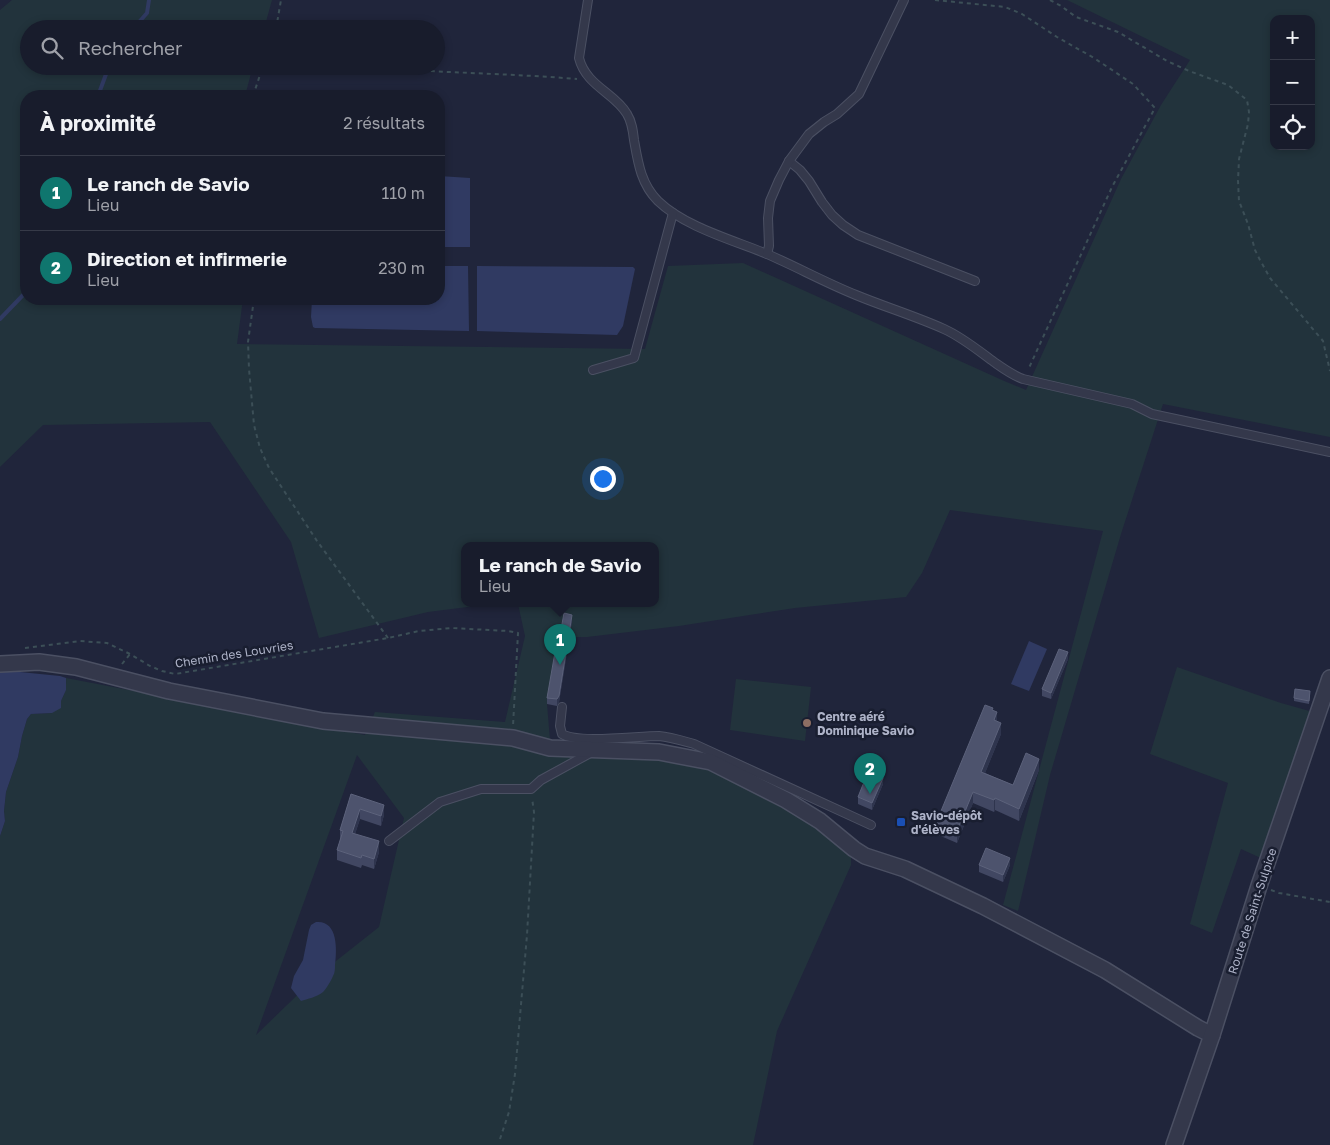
<!DOCTYPE html>
<html lang="fr">
<meta charset="utf-8">
<style>
:root{--surface:#181c2c;--page:#212534;--text:#f1f3f6;--muted:#9fa1a9;--line:#363a48;--accent:#0f766e}
body{margin:0;font-family:"Golos Text",sans-serif;background:var(--page);color:var(--text)}
.controls{position:absolute;right:15px;top:15px;display:grid;overflow:hidden;border-radius:10px;box-shadow:0 2px 8px #0003}
.controls button{width:45px;height:45px;display:grid;place-items:center;padding:0;border:0;border-bottom:1px solid var(--line);background:var(--surface);color:var(--text);font:25px sans-serif}
.you{position:absolute;left:602px;top:478px;width:18px;height:18px;margin:-12px;border:4px solid #fff;border-radius:50%;background:#1a73e8;box-shadow:0 0 0 8px #1a73e833}
.badge{display:grid;place-items:center;width:32px;height:32px;border-radius:50%;background:var(--accent);color:#fff;font-size:16px;font-weight:700}
.pin{position:absolute;translate:-50% -41px;filter:drop-shadow(0 1px 2px #0008)}
.pin::after{content:'';position:absolute;top:26px;width:18px;height:15px;background:inherit;clip-path:polygon(0 0,100% 0,50% 100%)}
.popup{position:absolute;left:461px;top:542px;width:198px;height:65px;box-sizing:border-box;display:grid;place-content:center;border-radius:10px;background:var(--surface);filter:drop-shadow(0 1px 4px #0005);font-size:16px;white-space:nowrap;color:var(--muted)}
.popup b{font-size:19px;color:var(--text)}
.popup::after{content:'';position:absolute;left:50%;top:100%;margin-left:-10px;border:10px solid transparent;border-top-color:var(--surface)}
.list{margin:0;padding:0;list-style:none}
h2{display:flex;justify-content:space-between;align-items:center;height:65px;margin:0;padding:0 20px;font-size:21px}
h2 small{font-size:16px;font-weight:400;color:var(--muted)}
.list li{display:grid;grid-template-columns:32px 1fr auto;gap:15px;align-items:center;box-sizing:border-box;height:75px;padding:0 20px;border-top:1px solid var(--line)}
.list b{display:block;font-size:19px;white-space:nowrap}
.list p{margin:0;font-size:16px;white-space:nowrap;color:var(--muted)}
.list em{font-size:16px;font-style:normal;color:var(--muted)}
.icon{flex:none;width:28px;height:28px;fill:none;stroke:currentColor;stroke-width:2;stroke-linecap:round;stroke-linejoin:round}
.map{position:relative;flex:none;width:1330px;height:1145px;overflow:hidden}
.search{position:absolute;background:var(--surface);box-shadow:0 2px 8px #0003;left:20px;top:20px;width:425px;height:55px;display:flex;align-items:center;gap:12px;box-sizing:border-box;padding:0 18px;border-radius:28px;color:var(--muted);font-size:19px}
.panel{position:absolute;background:var(--surface);box-shadow:0 2px 8px #0003;left:20px;top:90px;width:425px;height:215px;border-radius:20px}
.map>svg:first-child{display:block}
.green{fill:#22333c;fill-rule:evenodd}
.water{fill:#303a62}
.lines{fill:none;stroke-linecap:round;stroke-linejoin:round}
.stream{stroke:#303a62;stroke-width:4}
.service-casing{stroke:#4b5063;stroke-width:10}
.minor-casing{stroke:#4b5063;stroke-width:18}
.path{stroke:#3c4f57;stroke-width:2;stroke-dasharray:4 4;stroke-linecap:butt}
.service{stroke:#34384b;stroke-width:8}
.minor{stroke:#34384b;stroke-width:15}
.wall{fill:#414762}
.shaded-wall{fill:#2f354e}
.building{fill:#4d536d;stroke:#5c627b}
.education-dot{fill:#8d6e63;stroke:#191e30;stroke-width:2}
.transit-dot{fill:#1a4fb4;stroke:#191e30;stroke-width:2}
.labels{text-anchor:middle;dominant-baseline:central;stroke-width:5;stroke-linejoin:round;paint-order:stroke}
.street-label{font-size:12px;fill:#aeb3c8;stroke:#191e30}
.poi-label{font-size:12px;font-weight:bold;fill:#aeb3c8;stroke:#191e30;text-anchor:start}
</style>
<div class="map">
<svg width="1330" height="1145" viewBox="0 0 1330 1145">
<rect width="100%" height="100%" fill="#20253b"/>
<g class="green">
<path d="M12 0H272L264 29H29V66H253L245 96H26V299H243L237 344 645 349 668 266 743 263 1002 380 1026 390 1121 179 1161 105 1190 60 1067 0H1330V437L1163 404 1121 534 1050 775 1018 911 1003 905 1103 531 950 510 922 573 906 597 795 608 679 626 587 637H561L547 704 551 752 659 758 711 766 794 810 851 854V865L777 1031 753 1145H0V836L5 821 4 811 6 792 18 757 22 736 27 719 31 714 52 713C62 699 67 695 66 678L365 735 375 712 505 722 525 636 518 604H655V546H465V604H491L428 612 319 638 291 542 210 422 43 425 0 467V10ZM1274 19H1311V146H1274ZM357 755 404 818 379 927 317 976 256 1035Z"/>
<polygon points="1177,667 1281,703 1313,712 1263,859 1241,849 1212,933 1190,924 1228,783 1150,754"/>
<polygon points="736,679 811,687 805,741 730,730"/>
</g>
<g class="water">
<polygon points="439,176 470,178 470,247 439,247"/>
<polygon points="439,266 468,266 469,331 315,328 313,327 311,317 312,299 439,299"/>
<polygon points="477,266 633,267 635,269 623,326 617,335 477,331"/>
<polygon points="1029,641 1047,649 1029,691 1011,684"/>
<polygon points="0,670 60,676 66,678 66,690 61,701 61,708 52,713 31,714 27,719 22,736 18,757 6,792 4,811 5,821 0,836"/>
<path d="M316 922C338 920 337 949 335 965 335 968 335 973 333 976 331 981 326 989 323 992 317 997 307 999 301 1001L291 988 294 976 303 960 309 930 311 925Z"/>
</g>
<g class="lines">
<g class="stream">
<polyline points="133,29 147,13 149,0"/>
<polyline points="98,96 109,66"/>
<polyline points="0,319 25,293 26,289"/>
</g>
<g class="service-casing">
<g id="service">
<path d="M588 0 579 58C586 86 615 93 627 114 632 122 633 131 634 140 638 163 641 184 658 201 685 227 733 240 767 254 797 267 826 283 856 295 885 307 915 316 944 329 962 337 979 351 994 362 1004 369 1012 375 1023 379L1132 404 1152 414 1330 452"/>
<polyline points="789,161 800,170 809,181 822,202 832,215 843,225 858,235 975,281"/>
<polyline points="767,254 769,246 768,218 770,201 779,180 789,161 809,134 824,122 837,114 859,94 904,0"/>
<polyline points="593,370 634,358 673,213"/>
<path d="M562 707 560 726 562 734C578 744 637 736 659 736 671 737 683 741 694 744L871 825"/>
<polyline points="389,841 440,802 481,789 531,789 541,780 592,752"/>
</g>
</g>
<g class="minor-casing">
<g id="minor">
<polyline points="0,664 39,662 76,667 169,691 323,721 513,738 550,748 659,752 711,762 786,800 820,821 854,849 865,856 905,869 983,906 1105,970 1198,1028 1212,1035"/>
<polyline points="1174,1145 1212,1035 1259,886 1330,678"/>
</g>
</g>
<g class="path">
<polyline points="935,0 1005,7 1022,14 1057,37 1094,58 1133,84 1155,108 1112,187 1028,370"/>
<polyline points="1050,0 1061,6 1076,17 1118,32 1167,61 1189,71 1228,85 1247,100 1249,112 1248,124 1239,159 1238,181 1239,201 1248,224 1255,250 1260,260 1270,278 1323,341 1330,371"/>
<polyline points="276,29 281,0"/>
<path d="M359 66C432 73 505 73 577 79"/>
<polyline points="253,96 263,66"/>
<polyline points="254,299 248,342 249,369 254,425 260,448 269,468 317,541 388,638"/>
<polyline points="25,648 80,641 107,643 130,654 150,666 162,671 175,674 388,638 419,631 451,628 508,631 518,633 513,726"/>
<polyline points="122,664 130,654"/>
<polyline points="1271,890 1279,893 1330,902"/>
<polyline points="500,1139 509,1112 515,1074 527,935 534,812 532,798"/>
</g>
<use href="#service" class="service"/>
<use href="#minor" class="minor"/>
</g>
<g class="wall">
<polygon points="572,621 559,702 557,706 547,704 547,698 560,635"/>
<polygon points="1068,659 1051,699 1042,696 1042,689"/>
<polygon points="1310,694 1309,704 1294,701 1294,698"/>
<polygon points="993,711 997,721 1001,734 985,773 1013,785 1039,770 1019,821 995,810 994,812 973,803 957,843 936,834 936,823"/>
<polygon points="884,775 883,778 883,784 872,810 858,804 858,797"/>
<polygon points="351,794 384,815 381,826 360,819 355,834 379,852 374,869 362,865 361,868 337,860 337,850 340,840 340,830"/>
<polygon points="979,865 1010,865 1003,882 979,872"/>
</g>
<g class="shaded-wall">
<polygon points="572,615 572,621 559,702 557,706 557,699"/>
<polygon points="1068,652 1068,659 1051,699 1051,693"/>
<polygon points="997,712 997,724 994,720"/>
<polygon points="1001,723 1001,734 981,783 981,772"/>
<polygon points="1039,759 1039,770 1019,821 1019,809"/>
<polygon points="884,768 883,784 872,810 872,803 880,776"/>
<polygon points="973,792 973,803 957,843 957,831"/>
<polygon points="995,798 995,810 994,812 994,800"/>
<polygon points="384,805 384,815 381,826 381,816"/>
<polygon points="360,809 360,819 352,843 352,833"/>
<polygon points="379,841 379,852 374,869 374,859"/>
<polygon points="1010,858 1010,865 1003,882 1003,875"/>
</g>
<g class="building">
<polygon points="564,613 572,615 559,696 557,699 547,698 558,635 560,635"/>
<polygon points="1059,649 1068,652 1051,693 1042,689"/>
<polygon points="1295,689 1310,691 1309,701 1294,698"/>
<polygon points="985,705 993,708 992,710 997,712 994,720 1001,723 981,772 1013,785 1026,753 1039,759 1019,809 995,798 994,800 973,792 957,831 936,823"/>
<polygon points="874,764 884,768 880,776 883,778 872,803 858,797 868,772 871,772"/>
<polygon points="351,794 384,805 381,816 360,809 352,833 379,841 374,859 362,855 361,858 337,850 343,831 340,830"/>
<polygon points="986,848 1010,858 1003,875 979,865"/>
</g>
<circle class="education-dot" cx="807" cy="723" r="5"/>
<rect class="transit-dot" x="896" y="817" width="10" height="10" rx="2.5"/>
<g class="labels">
<g class="street-label">
<text transform="translate(234 654) rotate(-9)">Chemin des Louvries</text>
<text transform="translate(1252 911) rotate(-72)">Route de Saint-Sulpice</text>
</g>
<g class="poi-label">
<text x="817" y="716">Centre aéré<tspan x="817" dy="14">Dominique Savio</tspan></text>
<text x="911" y="815">Savio-dépôt<tspan x="911" dy="14">d'élèves</tspan></text>
</g>
</g>
</svg>
<div class="controls">
<button>+</button>
<button>−</button>
<button><svg class="icon" aria-label="locate" viewBox="0 0 24 24"><circle cx="12" cy="12" r="6"/><path d="M12 2v4M12 18v4M2 12h4M18 12h4"/></svg></button>
</div>
<div class="you"></div>
<div class="pin badge" style="left:560px;top:665px">1</div>
<div class="popup"><b>Le ranch de Savio</b>Lieu</div>
<div class="pin badge" style="left:870px;top:794px">2</div>
<div class="search"><svg class="icon" aria-label="search" viewBox="0 0 24 24"><circle cx="10" cy="10" r="6"/><path d="M15 15l6 6"/></svg>Rechercher</div>
<section class="panel">
<h2>À proximité<small>2 résultats</small></h2>
<ul class="list">
<li><span class="badge">1</span><div><b>Le ranch de Savio</b><p>Lieu</p></div><em>110 m</em></li>
<li><span class="badge">2</span><div><b>Direction et infirmerie</b><p>Lieu</p></div><em>230 m</em></li>
</ul>
</section>
</div>
